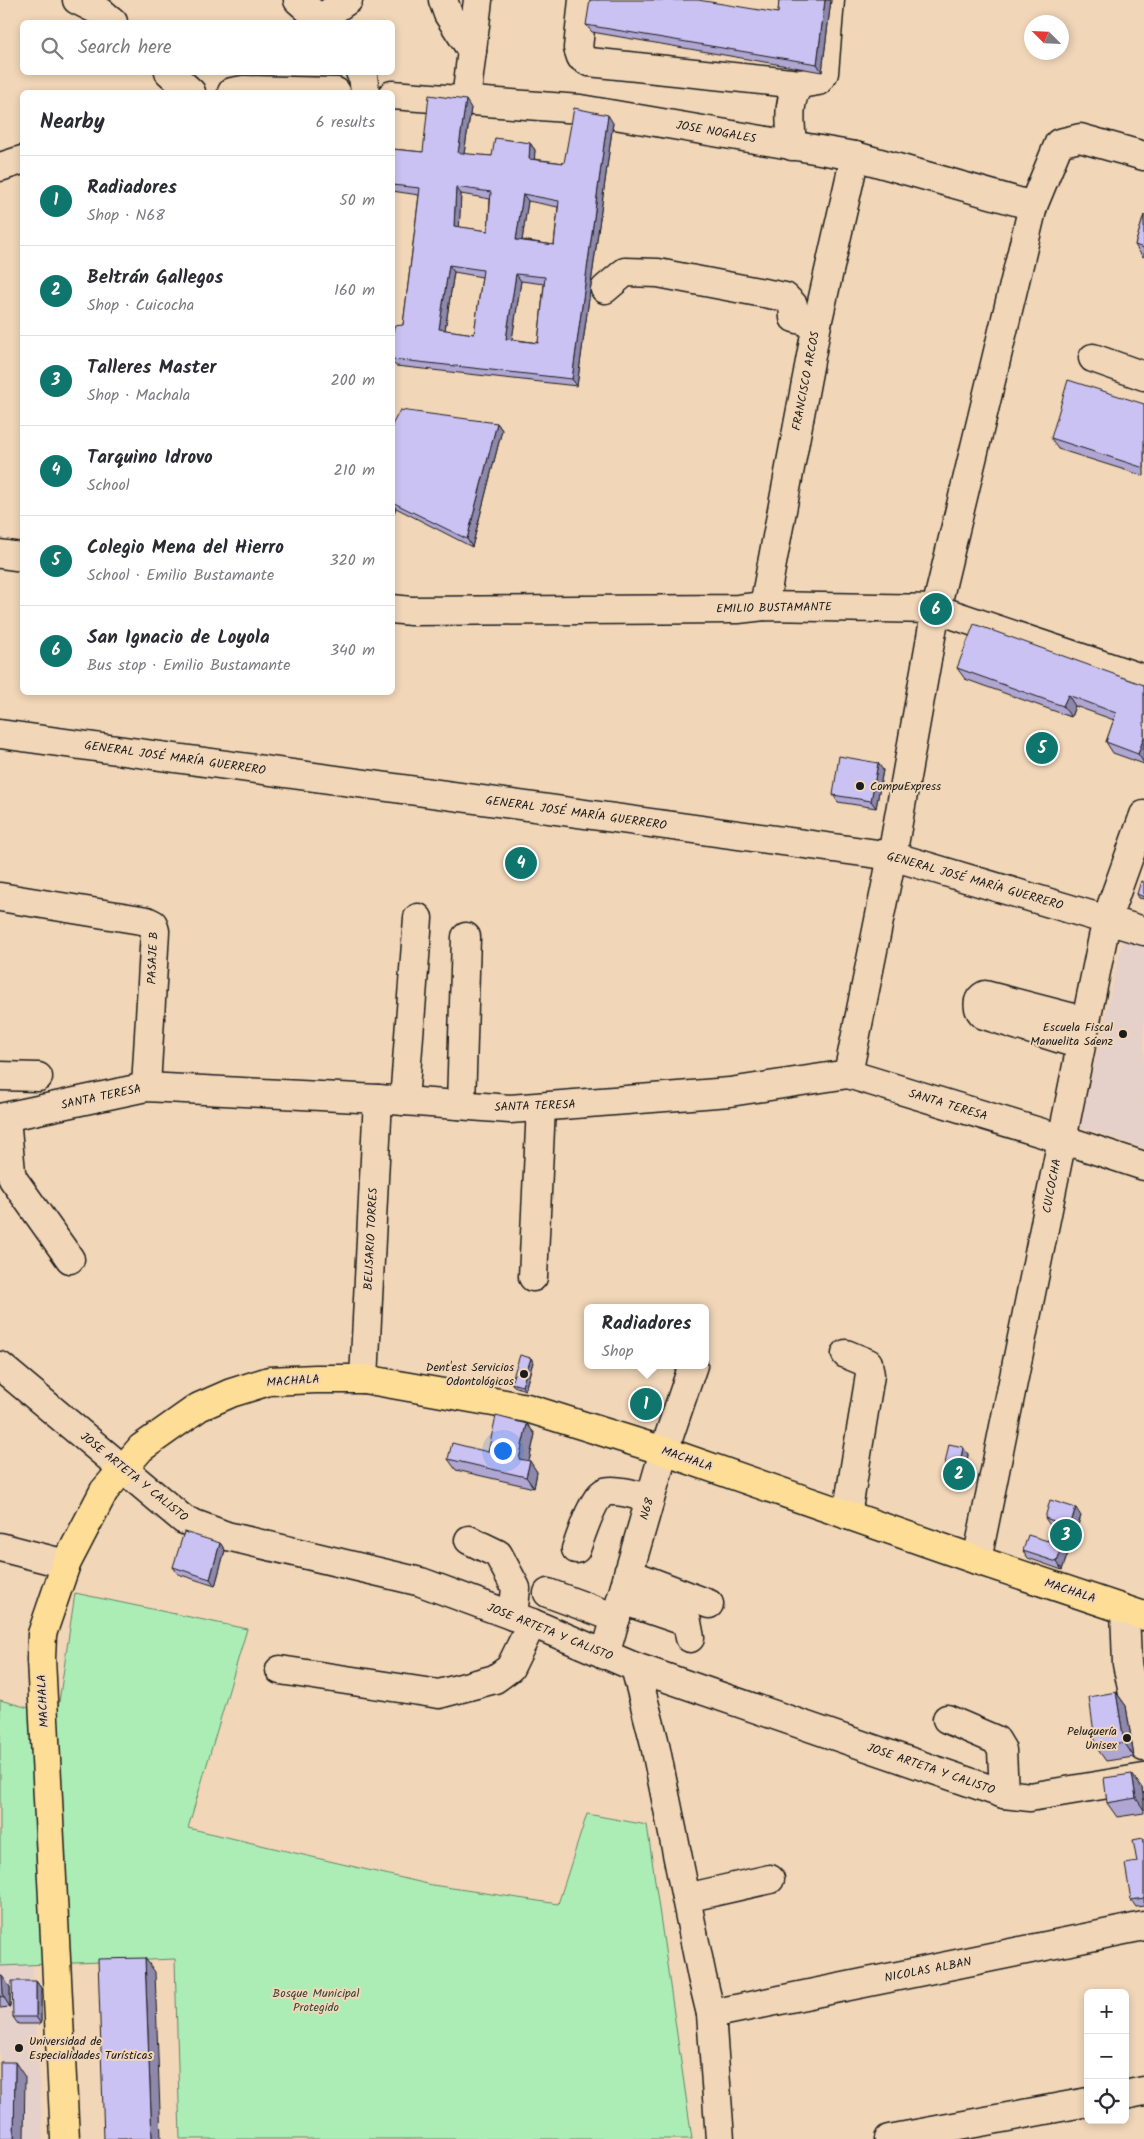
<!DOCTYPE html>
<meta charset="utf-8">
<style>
:root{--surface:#fff;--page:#f2f2f3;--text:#2b2b33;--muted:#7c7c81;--line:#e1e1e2;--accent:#0f766e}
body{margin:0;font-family:Kalam,sans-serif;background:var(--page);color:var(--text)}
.controls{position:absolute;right:15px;bottom:15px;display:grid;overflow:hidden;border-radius:8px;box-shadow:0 2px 8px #0003}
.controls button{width:45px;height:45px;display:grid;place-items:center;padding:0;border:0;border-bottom:1px solid var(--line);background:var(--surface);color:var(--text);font:25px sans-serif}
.compass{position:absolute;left:1024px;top:15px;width:45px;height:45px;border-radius:50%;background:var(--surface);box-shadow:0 2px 8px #0003;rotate:294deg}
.you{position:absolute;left:502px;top:1450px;width:18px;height:18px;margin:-12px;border:4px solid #fff;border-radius:50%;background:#1a73e8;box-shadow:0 0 0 8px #1a73e833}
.badge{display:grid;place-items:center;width:32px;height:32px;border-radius:50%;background:var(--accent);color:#fff;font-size:16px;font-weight:700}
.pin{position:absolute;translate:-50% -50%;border:2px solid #fff;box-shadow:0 1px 5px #0006}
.popup{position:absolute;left:584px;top:1304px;width:125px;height:65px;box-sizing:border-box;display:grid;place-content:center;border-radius:8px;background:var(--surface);filter:drop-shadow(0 1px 4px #0005);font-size:16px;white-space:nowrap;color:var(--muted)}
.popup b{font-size:19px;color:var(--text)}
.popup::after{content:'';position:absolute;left:50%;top:100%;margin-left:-10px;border:10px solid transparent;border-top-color:var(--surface)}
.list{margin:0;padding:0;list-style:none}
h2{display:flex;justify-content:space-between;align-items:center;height:65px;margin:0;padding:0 20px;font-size:21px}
h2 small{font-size:16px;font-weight:400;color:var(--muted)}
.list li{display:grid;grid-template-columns:32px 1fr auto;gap:15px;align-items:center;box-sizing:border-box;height:90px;padding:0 20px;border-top:1px solid var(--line)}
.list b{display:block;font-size:19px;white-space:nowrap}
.list p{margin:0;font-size:16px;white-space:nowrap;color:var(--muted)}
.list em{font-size:16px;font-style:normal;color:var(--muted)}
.icon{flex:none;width:28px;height:28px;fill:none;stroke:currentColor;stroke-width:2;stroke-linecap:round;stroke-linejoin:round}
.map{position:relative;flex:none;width:1144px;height:2139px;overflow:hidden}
.search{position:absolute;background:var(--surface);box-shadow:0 2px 8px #0003;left:20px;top:20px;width:375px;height:55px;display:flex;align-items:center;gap:12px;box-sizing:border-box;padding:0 18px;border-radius:8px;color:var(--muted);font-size:19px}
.panel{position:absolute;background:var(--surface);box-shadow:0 2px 8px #0003;left:20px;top:90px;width:375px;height:605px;border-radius:8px}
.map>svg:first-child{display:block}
.built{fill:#e6d0ca}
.green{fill:#acedb6;stroke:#648469}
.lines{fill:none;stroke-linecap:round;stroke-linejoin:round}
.minor-casing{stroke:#1c1c1c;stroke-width:31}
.major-casing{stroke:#1c1c1c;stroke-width:31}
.minor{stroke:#f1d6b8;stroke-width:28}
.major{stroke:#fedd96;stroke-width:28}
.wall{fill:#afa7d2;stroke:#1c1c1c;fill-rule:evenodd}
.shaded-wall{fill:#8e88ab;stroke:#1c1c1c}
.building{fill:#cbc2f4;stroke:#1c1c1c;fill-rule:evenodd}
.poi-dot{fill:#1c1c1c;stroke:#f1d6b8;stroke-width:2}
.labels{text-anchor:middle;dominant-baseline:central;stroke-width:4;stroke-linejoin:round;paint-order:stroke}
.street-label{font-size:12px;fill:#1c1c1c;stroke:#f1d6b8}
.poi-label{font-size:12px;fill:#1c1c1c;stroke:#f1d6b8;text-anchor:end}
.park-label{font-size:12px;fill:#39463b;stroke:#f1d6b8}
</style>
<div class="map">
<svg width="1144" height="2139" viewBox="0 0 1144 2139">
<rect width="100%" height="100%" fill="#f1d6b8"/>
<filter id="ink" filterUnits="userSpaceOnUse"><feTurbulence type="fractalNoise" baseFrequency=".02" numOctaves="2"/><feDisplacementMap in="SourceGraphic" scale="10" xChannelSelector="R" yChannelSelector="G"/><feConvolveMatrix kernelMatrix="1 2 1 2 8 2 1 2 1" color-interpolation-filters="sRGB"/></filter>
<g filter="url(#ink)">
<g class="built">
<polygon points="1124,934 1144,941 1144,1148 1080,1127"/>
<polygon points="32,1956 43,2139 0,2139 0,1958"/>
</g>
<polygon class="green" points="75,1593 247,1629 188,1828 432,1885 558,1904 587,1814 647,1825 692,2139 180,2139 175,1959 0,1966 0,1700 57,1716"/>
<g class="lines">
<g class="minor-casing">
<g id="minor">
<polyline points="77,0 101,12 113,22"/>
<polyline points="298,0 323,22"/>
<polyline points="443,0 448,14 472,51"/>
<polyline points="583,0 578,48 581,57 589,62 800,84"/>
<polyline points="320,19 348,0"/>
<polyline points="169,72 191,92"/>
<polyline points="360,72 363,76 365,92"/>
<polyline points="232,92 243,90 336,92"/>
<polyline points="392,95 580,109 855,156 1033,206"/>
<polyline points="466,100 478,0"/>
<path d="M792 146C791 125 786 101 800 84L818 81 824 73 830 0"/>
<polyline points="0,167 22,160"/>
<polyline points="605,289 625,272 658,273 785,297 793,305 794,318 817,324"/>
<polyline points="1093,358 1144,376"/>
<polyline points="0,554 22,557"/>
<polyline points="764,606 817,324 855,156"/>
<polyline points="392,609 411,611 738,609 764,606 936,609 1144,679"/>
<polyline points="0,734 892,856 1144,931"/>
<polyline points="0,897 147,921 153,924 155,931 146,1087"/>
<path d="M1080 1045 984 1015C977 1009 976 1000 985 995L1085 1021"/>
<polyline points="848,1074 892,856 936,609 1033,206 1059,143 1080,138 1144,156"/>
<polyline points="0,1076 38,1077"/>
<polyline points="404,1101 418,918"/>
<polyline points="461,1105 466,937"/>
<polyline points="0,1118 146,1087 378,1099 510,1109 730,1092 848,1074 1062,1139 1144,1166"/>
<polyline points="6,1118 11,1172 13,1179 70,1259"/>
<polyline points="533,1277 541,1107"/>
<polyline points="846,1354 868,1363 870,1375 847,1515"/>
<polyline points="0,1366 184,1520 227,1536 421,1582 532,1623 635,1667 1004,1794 1030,1797 1144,1778"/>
<polyline points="364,1379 378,1099"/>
<polyline points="469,1540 498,1554 516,1588 513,1616"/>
<polyline points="0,1547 66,1564"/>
<path d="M576 1549C581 1536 592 1500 603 1493 612 1487 640 1496 650 1499"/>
<polyline points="977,1560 1103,937 1112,904 1144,815"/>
<polyline points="628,1573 709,1604"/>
<polyline points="548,1593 616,1618"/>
<polyline points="622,1600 687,1622 690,1638"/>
<polyline points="1125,1610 1127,1664 1144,1747"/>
<polyline points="605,1655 664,1451 693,1365"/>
<polyline points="635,1667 654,1740 702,1977 711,2014 720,2139"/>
<polyline points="280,1670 439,1694 495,1679 510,1668 532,1623"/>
<polyline points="947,1719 996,1740 1002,1750 1004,1794"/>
<polyline points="686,1898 770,1879"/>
<polyline points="711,2014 1144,1926"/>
<polyline points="1125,2095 1144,2091"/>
<polyline points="889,2139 1088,2102"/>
</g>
</g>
<g class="major-casing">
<polyline id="major" points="65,2139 41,1659 42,1634 66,1564 104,1491 141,1448 199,1407 231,1393 269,1381 316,1379 364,1379 527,1408 664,1451 977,1560 1144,1616"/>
</g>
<use href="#minor" class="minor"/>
<use href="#major" class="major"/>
</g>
<g class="wall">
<polygon points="779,0 831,0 822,72 592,32 586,25 778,13"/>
<path d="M471 108 464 154 492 156 530 143 535 150 534 159 564 163 613 123 577 386 396 366 392 362V342L403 325 419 195 392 191V149L423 152ZM461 194 490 199 488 231 459 227ZM528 201 558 207 554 245 522 240ZM454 272 482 277 474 334 445 330ZM521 281 544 284 538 343 512 339Z"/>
<polygon points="1144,215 1144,257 1142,256 1135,245"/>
<polygon points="1144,404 1144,476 1058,449 1051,438"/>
<polygon points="497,423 502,430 472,547 396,508 392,518 392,425"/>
<polygon points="957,668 1144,685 1144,764 1113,753 1106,742 1114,720 1075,706 1071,717 965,679"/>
<polygon points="883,770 876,808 838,802 833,795"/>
<polygon points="1144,882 1144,899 1139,898 1137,894"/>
<polygon points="531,1358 533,1362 525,1390 514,1386 511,1383"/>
<polygon points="656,1396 659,1399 652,1416 634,1410 631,1406"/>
<polygon points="527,1424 535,1434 529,1461 537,1472 534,1488 456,1470 448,1459 488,1452"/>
<polygon points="968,1454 967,1462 970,1467 967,1485 948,1481 943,1474"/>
<polygon points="1081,1516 1062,1570 1028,1558 1023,1551 1048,1541 1053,1526 1050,1525 1045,1518"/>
<polygon points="220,1543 225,1550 215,1586 178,1574 173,1567"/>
<polygon points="1116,1692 1126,1706 1134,1757 1106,1761 1096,1747"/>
<polygon points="1142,1788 1144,1801 1144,1813 1117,1817 1107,1803"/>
<polygon points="1143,1838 1144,1839 1144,1906 1136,1907 1131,1900"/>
<polygon points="0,1976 10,1987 10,2007 0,2008"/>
<polygon points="36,1981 41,1988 41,2024 18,2024 13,2017"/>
</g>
<g class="shaded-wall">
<polygon points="825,0 831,0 822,72 817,64"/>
<polygon points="466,100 471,108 463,160 458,153"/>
<polygon points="608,115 613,123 577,386 572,379"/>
<polygon points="530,143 535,150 534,166 529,159"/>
<polygon points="456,187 461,194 459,234 454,226"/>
<polygon points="523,194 528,201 521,247 516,240"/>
<polygon points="449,265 454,272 444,336 439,329"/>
<polygon points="516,274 521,281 511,346 506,339"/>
<polygon points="497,423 502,430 472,547 467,539"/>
<polygon points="392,504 396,508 392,518"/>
<polygon points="1068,695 1075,706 1071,717 1063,706"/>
<polygon points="1144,737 1144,763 1138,754"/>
<polygon points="878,763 883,770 876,808 871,801"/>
<polygon points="531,1358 533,1362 525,1390 522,1386"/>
<polygon points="656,1396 659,1399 652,1416 650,1413"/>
<polygon points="527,1424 535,1434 527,1470 519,1459"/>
<polygon points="963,1447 968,1454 967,1462 970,1467 967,1485 961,1477 961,1458"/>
<polygon points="530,1461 537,1472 534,1488 526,1477"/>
<polygon points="1076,1508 1081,1516 1062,1570 1057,1562"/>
<polygon points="220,1543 225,1550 215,1586 210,1579"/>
<polygon points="1116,1692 1126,1706 1134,1757 1124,1742"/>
<polygon points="1132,1774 1142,1788 1144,1801 1144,1810 1136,1798"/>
<polygon points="145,1958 155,1972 161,2139 152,2139"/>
<polygon points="2,1976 10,1987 10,2007 3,1996"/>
<polygon points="36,1981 41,1988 41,2024 36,2017"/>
<polygon points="15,2062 25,2077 24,2139 14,2139"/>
</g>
<g class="building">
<polygon points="590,0 698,0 778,13 779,0 825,0 817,64 586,25"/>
<path d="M429 95 466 100 458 153 492 156 495 138 530 143 529 159 564 163 574 108 608 115 572 379 392 359V342L394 326 403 325 420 188 392 185V149L423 152ZM456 187 491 192 488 231 454 226ZM523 194 559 201 554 245 516 240ZM449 265 483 270 474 334 439 329ZM516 274 545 277 538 343 506 339Z"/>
<polygon points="1144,215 1144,248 1135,245"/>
<polygon points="1068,380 1144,404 1144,468 1051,438"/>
<polygon points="400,410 497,423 467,539 392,502 392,425"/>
<polygon points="974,624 1144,685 1144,737 1138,754 1106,742 1116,713 1068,695 1063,706 957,668"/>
<polygon points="839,756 878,763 871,801 833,795"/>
<polygon points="1141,881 1144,882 1144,897 1137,894"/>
<polygon points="520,1355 531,1358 522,1386 511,1383"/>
<polygon points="638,1389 656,1396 650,1413 631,1406"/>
<polygon points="496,1416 527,1424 519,1459 530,1461 526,1477 448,1459 452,1443 488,1452"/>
<polygon points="949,1444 963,1447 961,1458 965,1459 961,1477 943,1474"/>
<polygon points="1050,1500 1076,1508 1057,1562 1023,1551 1028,1535 1048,1541 1054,1521 1045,1518"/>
<polygon points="184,1532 220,1543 210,1579 173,1567"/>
<polygon points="1116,1692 1124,1742 1096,1747 1089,1697"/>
<polygon points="1132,1774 1136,1798 1107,1803 1104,1778"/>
<polygon points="1143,1838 1144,1842 1144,1898 1131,1900 1125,1864 1137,1862 1133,1840"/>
<polygon points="145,1958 152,2139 104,2139 98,1959"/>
<polygon points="0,1976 2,1976 3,1996 0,1997"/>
<polygon points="12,1981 36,1981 36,2017 13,2017"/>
<polygon points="0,2062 15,2062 14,2139 0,2139"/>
</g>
</g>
<g class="poi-dot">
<circle cx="860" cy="786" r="5"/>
<circle cx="1123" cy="1034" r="5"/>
<circle cx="524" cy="1374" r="5"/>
<circle cx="1127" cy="1738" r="5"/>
<circle cx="19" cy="2048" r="5"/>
</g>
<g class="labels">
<g class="street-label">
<text transform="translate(716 132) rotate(10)">JOSE NOGALES</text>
<text transform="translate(806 381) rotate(-79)">FRANCISCO ARCOS</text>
<text transform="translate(774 608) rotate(-1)">EMILIO BUSTAMANTE</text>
<text transform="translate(175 758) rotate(8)">GENERAL JOSÉ MARÍA GUERRERO</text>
<text transform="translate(576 813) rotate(8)">GENERAL JOSÉ MARÍA GUERRERO</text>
<text transform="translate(975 881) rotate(16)">GENERAL JOSÉ MARÍA GUERRERO</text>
<text transform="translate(153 958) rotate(-88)">PASAJE B</text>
<text transform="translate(101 1097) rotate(-12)">SANTA TERESA</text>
<text transform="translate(948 1105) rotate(17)">SANTA TERESA</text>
<text transform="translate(535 1106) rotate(-2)">SANTA TERESA</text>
<text transform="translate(1052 1186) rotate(-79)">CUICOCHA</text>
<text transform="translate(371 1239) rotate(-87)">BELISARIO TORRES</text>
<text transform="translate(293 1381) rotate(-4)">MACHALA</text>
<text transform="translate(687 1459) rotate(19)">MACHALA</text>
<text transform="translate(134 1477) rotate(39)">JOSE ARTETA Y CALISTO</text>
<text transform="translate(647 1509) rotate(-74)">N68</text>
<text transform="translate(1070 1591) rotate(18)">MACHALA</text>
<text transform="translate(550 1632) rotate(22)">JOSE ARTETA Y CALISTO</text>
<text transform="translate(43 1701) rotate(-93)">MACHALA</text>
<text transform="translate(931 1769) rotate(19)">JOSE ARTETA Y CALISTO</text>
<text transform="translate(928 1970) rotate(-11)">NICOLAS ALBAN</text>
</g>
<g class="poi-label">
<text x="870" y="786" text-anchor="start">CompuExpress</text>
<text x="1113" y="1027">Escuela Fiscal<tspan x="1113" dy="14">Manuelita Sáenz</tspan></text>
<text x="514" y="1367">Dent'est Servicios<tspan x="514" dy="14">Odontológicos</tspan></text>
<text x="1117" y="1731">Peluquería<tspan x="1117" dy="14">Unisex</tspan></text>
<text x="29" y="2041" text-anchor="start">Universidad de<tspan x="29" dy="14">Especialidades Turísticas</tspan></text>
</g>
<g class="park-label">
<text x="316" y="1993">Bosque Municipal<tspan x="316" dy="14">Protegido</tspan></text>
</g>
</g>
</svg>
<div class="controls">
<button>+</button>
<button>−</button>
<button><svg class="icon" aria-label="locate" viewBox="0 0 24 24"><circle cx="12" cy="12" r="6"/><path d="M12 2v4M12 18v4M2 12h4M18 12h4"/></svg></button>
</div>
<svg class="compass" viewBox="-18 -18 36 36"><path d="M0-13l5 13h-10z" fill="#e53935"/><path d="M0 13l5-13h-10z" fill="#7c7c81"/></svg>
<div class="you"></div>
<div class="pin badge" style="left:646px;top:1404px">1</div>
<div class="popup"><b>Radiadores</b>Shop</div>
<div class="pin badge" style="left:959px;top:1474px">2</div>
<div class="pin badge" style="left:1066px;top:1535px">3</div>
<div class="pin badge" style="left:521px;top:863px">4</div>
<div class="pin badge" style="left:1042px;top:748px">5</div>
<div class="pin badge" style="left:936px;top:609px">6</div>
<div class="search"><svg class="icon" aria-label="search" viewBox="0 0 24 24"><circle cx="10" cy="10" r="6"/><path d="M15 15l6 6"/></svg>Search here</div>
<section class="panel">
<h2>Nearby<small>6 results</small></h2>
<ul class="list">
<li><span class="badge">1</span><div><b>Radiadores</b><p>Shop · N68</p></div><em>50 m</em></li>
<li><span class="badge">2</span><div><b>Beltrán Gallegos</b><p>Shop · Cuicocha</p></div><em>160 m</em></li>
<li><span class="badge">3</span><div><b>Talleres Master</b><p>Shop · Machala</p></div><em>200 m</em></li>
<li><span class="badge">4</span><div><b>Tarquino Idrovo</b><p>School</p></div><em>210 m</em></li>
<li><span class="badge">5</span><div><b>Colegio Mena del Hierro</b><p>School · Emilio Bustamante</p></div><em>320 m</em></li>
<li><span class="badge">6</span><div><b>San Ignacio de Loyola</b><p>Bus stop · Emilio Bustamante</p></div><em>340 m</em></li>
</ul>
</section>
</div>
